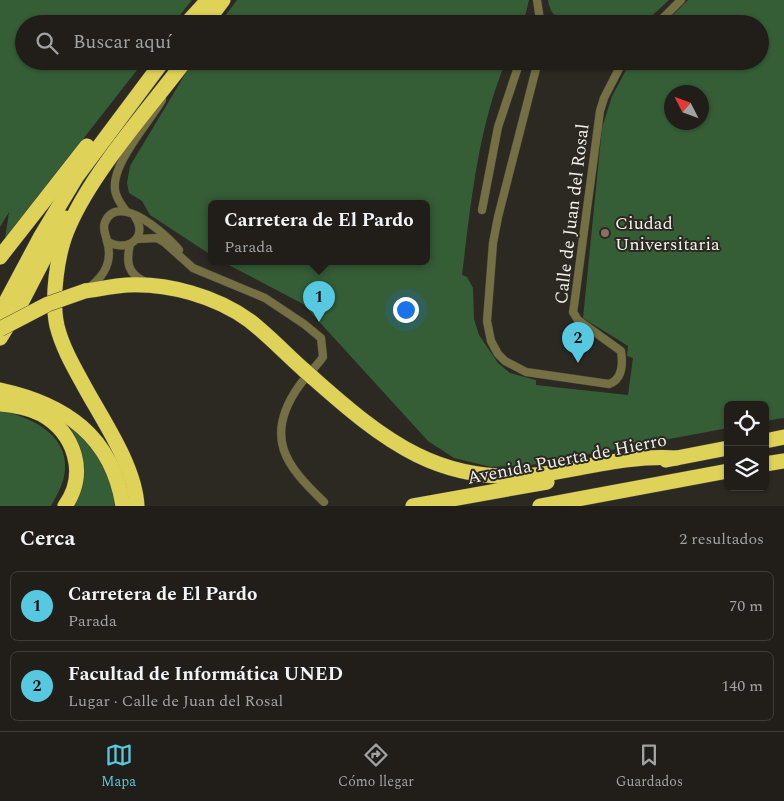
<!DOCTYPE html>
<html lang="es">
<meta charset="utf-8">
<style>
:root{--surface:#211e1a;--page:#2d2b27;--text:#f1f3f6;--muted:#a2a2a2;--line:#3e3c39;--accent:#56c9e1}
body{margin:0;font-family:Spectral,serif;background:var(--page);color:var(--text)}
.controls{position:absolute;right:15px;bottom:15px;display:grid;overflow:hidden;border-radius:8px;box-shadow:0 1px 4px #0004}
.controls button{width:45px;height:45px;display:grid;place-items:center;padding:0;border:0;border-bottom:1px solid var(--line);background:var(--surface);color:var(--text);font:25px sans-serif}
.compass{position:absolute;left:664px;top:85px;width:45px;height:45px;border-radius:50%;background:var(--surface);box-shadow:0 1px 4px #0004;rotate:312deg}
.you{position:absolute;left:405px;top:309px;width:18px;height:18px;margin:-12px;border:4px solid #fff;border-radius:50%;background:#1a73e8;box-shadow:0 0 0 8px #1a73e833}
.badge{display:grid;place-items:center;width:32px;height:32px;border-radius:50%;background:var(--accent);color:#111;font-size:16px;font-weight:700}
.pin{position:absolute;translate:-50% -41px;filter:drop-shadow(0 1px 2px #0008)}
.pin::after{content:'';position:absolute;top:26px;width:18px;height:15px;background:inherit;clip-path:polygon(0 0,100% 0,50% 100%)}
.popup{position:absolute;left:208px;top:200px;width:222px;height:65px;box-sizing:border-box;display:grid;place-content:center;border-radius:8px;background:var(--surface);filter:drop-shadow(0 1px 4px #0005);font-size:16px;white-space:nowrap;color:var(--muted)}
.popup b{font-size:19px;color:var(--text)}
.popup::after{content:'';position:absolute;left:50%;top:100%;margin-left:-10px;border:10px solid transparent;border-top-color:var(--surface)}
.list{margin:0;padding:0;list-style:none}
h2{display:flex;justify-content:space-between;align-items:center;height:65px;margin:0;padding:0 20px;font-size:21px}
h2 small{font-size:16px;font-weight:400;color:var(--muted)}
.list li{display:grid;grid-template-columns:32px 1fr auto;gap:15px;align-items:center;box-sizing:border-box;height:70px;margin:0 10px 10px;padding:0 10px;border:1px solid var(--line);border-radius:8px}
.list b{display:block;font-size:19px;white-space:nowrap}
.list p{margin:0;font-size:16px;white-space:nowrap;color:var(--muted)}
.list em{font-size:16px;font-style:normal;color:var(--muted)}
.icon{flex:none;width:28px;height:28px;fill:none;stroke:currentColor;stroke-width:2;stroke-linecap:round;stroke-linejoin:round}
.map{position:relative;flex:none;width:784px;height:506px;overflow:hidden}
.search{position:absolute;background:var(--surface);box-shadow:0 1px 4px #0004;left:15px;right:15px;top:15px;height:55px;display:flex;align-items:center;gap:12px;box-sizing:border-box;padding:0 18px;border-radius:28px;color:var(--muted);font-size:19px}
.sheet{height:225px;background:var(--surface)}
nav{display:flex;justify-content:space-around;align-items:center;box-sizing:border-box;height:70px;border-top:1px solid var(--line);background:var(--surface);font-size:14px;color:var(--muted)}
nav a{display:grid;justify-items:center;gap:2px}
nav .on{color:var(--accent)}
.map>svg:first-child{display:block}
.green{fill:#355d36;fill-rule:evenodd}
.lines{fill:none;stroke-linecap:round;stroke-linejoin:round}
.street-casing{stroke:#48443e;stroke-width:9}
.highway-casing{stroke:#48443e;stroke-width:16}
.street{stroke:#747043;stroke-width:8}
.highway{stroke:#ded258;stroke-width:15}
.highway-bridge-casing{stroke:#48443e;stroke-width:16;stroke-linecap:butt}
.highway-bridge{stroke:#ded258;stroke-width:15}
.education-dot{fill:#8d6e63;stroke:#2c2822;stroke-width:2}
.labels{text-anchor:middle;dominant-baseline:central;stroke-width:4;stroke-linejoin:round;paint-order:stroke}
.street-label{font-size:18px;fill:#f2f0eb;stroke:#2c2822}
.poi-label{font-size:18px;fill:#f2f0eb;stroke:#2c2822;text-anchor:start}
</style>
<div class="map">
<svg width="784" height="506" viewBox="0 0 784 506">
<rect width="100%" height="100%" fill="#2c2822"/>
<g class="green">
<polygon points="0,0 192,0 173,24 24,24 24,61 144,61 5,239 9,212 0,227"/>
<polygon points="237,0 529,0 523,24 219,24"/>
<path d="M548 0H669L644 23C629 25 568 24 557 17 551 13 549 6 548 0Z"/>
<path d="M688 0H784V418L765 421V405H728V428L531 465 491 467 454 458 428 441 303 304 221 261H426V203H212L211 255 150 215 142 201 129 193 127 183 130 166 193 61H506C478 128 471 203 462 275L467 277 473 288 474 319 479 335 498 363 510 373 536 380V385L628 395 633 358 627 356 628 346 583 318 602 128 612 96 631 61H760V24H664ZM672 92H702V122H672Z"/>
<path d="M0 410C29 417 68 433 65 470 64 483 57 495 51 506H0Z"/>
<polygon points="47,415 77,431 105,463 116,506 66,506 72,448"/>
</g>
<g class="lines">
<g class="street-casing">
<g id="street">
<polyline points="537,0 540,20"/>
<polyline points="657,24 681,0"/>
<path d="M538 61 498 217 493 243 487 321 491 341 498 354 505 361 526 372 609 384C623 379 623 364 621 351L578 320 573 312 574 306 600 111 604 98 623 61"/>
<polyline points="482,210 498,127 520,61"/>
<path d="M126 211C122 206 118 200 116 194 107 168 149 123 162 100"/>
<path d="M137 239 157 238 164 242 193 268 265 298 304 324 321 338 323 357C316 367 306 376 299 386 263 437 286 466 324 502"/>
<path d="M107 241C127 254 149 237 135 217"/>
<path d="M130 244C126 262 127 274 146 282"/>
<path d="M90 287C105 275 113 261 107 241 106 234 102 230 105 222 119 191 168 236 179 250"/>
</g>
</g>
<g class="highway-casing">
<g id="highway">
<polyline points="186,24 208,0"/>
<polyline points="205,24 223,0"/>
<polyline points="0,257 87,146"/>
<path d="M85 291C99 289 113 286 127 285 168 283 216 296 250 321 269 336 286 354 304 370"/>
<polyline points="0,313 41,236 77,176 163,61"/>
<polyline points="0,338 20,305 65,218"/>
<path d="M312 377C384 441 442 488 544 474 589 467 631 455 676 458"/>
<path d="M0 390C65 404 112 436 123 506"/>
<path d="M0 404C14 405 29 408 41 414 75 433 88 474 65 506"/>
<polyline points="765,441 784,437"/>
<polyline points="666,460 728,448"/>
<polyline points="765,464 784,461"/>
<path d="M137 506C135 465 101 418 82 382 72 364 62 346 57 326 51 299 57 252 69 226 93 171 148 110 185 61"/>
<polyline points="413,506 547,482"/>
<polyline points="540,506 728,471"/>
</g>
</g>
<use href="#street" class="street"/>
<use href="#highway" class="highway"/>
<g class="highway-bridge-casing">
<g id="highway-bridge">
<polyline points="0,329 48,304 85,291"/>
<polyline points="304,370 312,377"/>
</g>
</g>
<use href="#highway-bridge" class="highway-bridge"/>
</g>
<circle class="education-dot" cx="605" cy="233" r="5"/>
<g class="labels">
<g class="street-label">
<text transform="translate(572 214) rotate(-83)">Calle de Juan del Rosal</text>
<text transform="translate(567 459) rotate(-11)">Avenida Puerta de Hierro</text>
</g>
<g class="poi-label">
<text x="615" y="223">Ciudad<tspan x="615" dy="21">Universitaria</tspan></text>
</g>
</g>
</svg>
<div class="controls">
<button><svg class="icon" aria-label="locate" viewBox="0 0 24 24"><circle cx="12" cy="12" r="6"/><path d="M12 2v4M12 18v4M2 12h4M18 12h4"/></svg></button>
<button><svg class="icon" aria-label="layers" viewBox="0 0 24 24"><path d="M12 4l9 5-9 5-9-5zM3 14l9 5 9-5"/></svg></button>
</div>
<svg class="compass" viewBox="-18 -18 36 36"><path d="M0-13l5 13h-10z" fill="#e53935"/><path d="M0 13l5-13h-10z" fill="#a2a2a2"/></svg>
<div class="you"></div>
<div class="pin badge" style="left:319px;top:322px">1</div>
<div class="popup"><b>Carretera de El Pardo</b>Parada</div>
<div class="pin badge" style="left:578px;top:363px">2</div>
<div class="search"><svg class="icon" aria-label="search" viewBox="0 0 24 24"><circle cx="10" cy="10" r="6"/><path d="M15 15l6 6"/></svg>Buscar aquí</div>
</div>
<section class="sheet">
<h2>Cerca<small>2 resultados</small></h2>
<ul class="list">
<li><span class="badge">1</span><div><b>Carretera de El Pardo</b><p>Parada</p></div><em>70 m</em></li>
<li><span class="badge">2</span><div><b>Facultad de Informática UNED</b><p>Lugar · Calle de Juan del Rosal</p></div><em>140 m</em></li>
</ul>
</section>
<nav>
<a class="on"><svg class="icon" aria-label="map" viewBox="0 0 24 24"><path d="M3 6l6-2 6 2 6-2v14l-6 2-6-2-6 2zM9 4v14M15 6v14"/></svg>Mapa</a>
<a><svg class="icon" aria-label="directions" viewBox="0 0 24 24"><path d="M12 3l9 9-9 9-9-9zM9 14v-3h6M13 9l2 2-2 2"/></svg>Cómo llegar</a>
<a><svg class="icon" aria-label="saved" viewBox="0 0 24 24"><path d="M7 4h10v16l-5-4-5 4z"/></svg>Guardados</a>
</nav>
